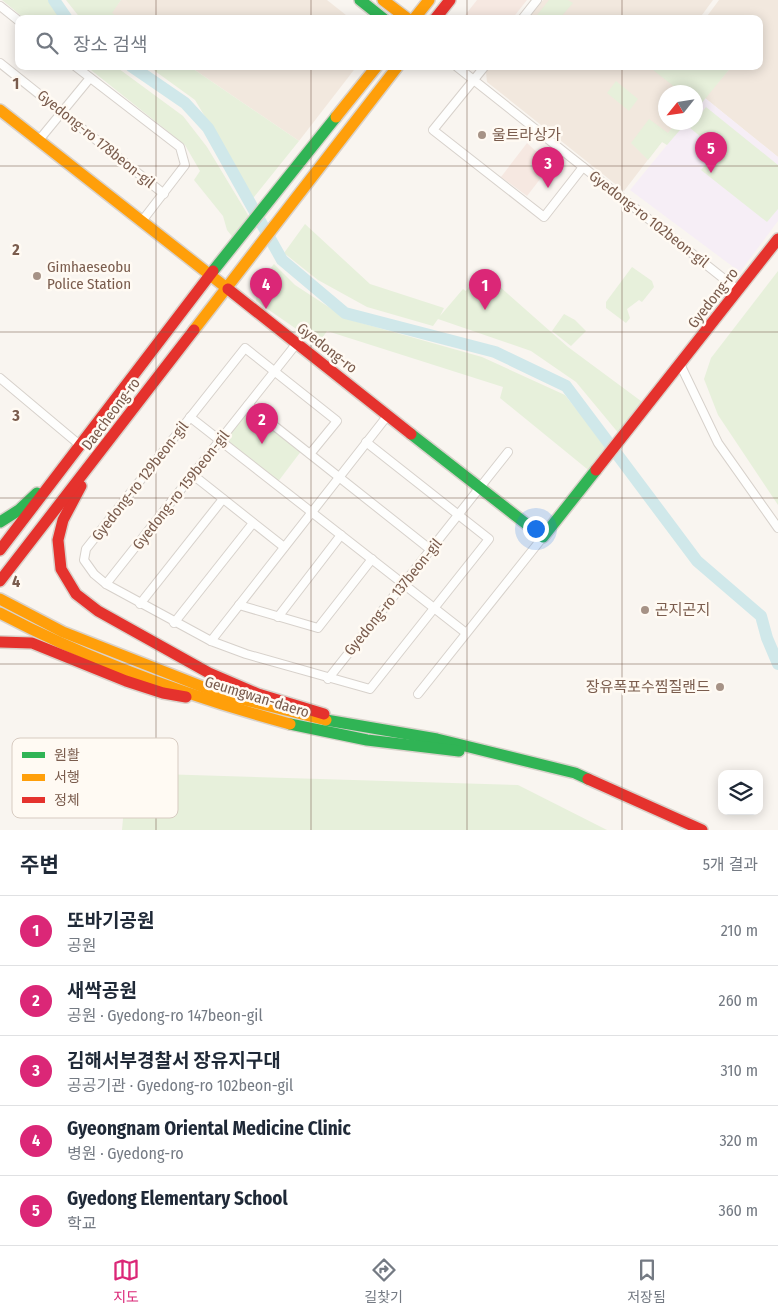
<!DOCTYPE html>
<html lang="ko">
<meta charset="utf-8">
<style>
:root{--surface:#fff;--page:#f6f6f7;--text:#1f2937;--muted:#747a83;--line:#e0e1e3;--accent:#db2777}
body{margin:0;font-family:"Fira Sans Condensed","Noto Sans KR",sans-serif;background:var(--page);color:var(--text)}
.controls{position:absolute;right:15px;bottom:15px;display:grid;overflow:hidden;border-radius:10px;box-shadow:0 2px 12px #0003}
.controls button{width:45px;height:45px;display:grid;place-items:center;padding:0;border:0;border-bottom:1px solid var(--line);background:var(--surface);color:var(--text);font:25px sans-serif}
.compass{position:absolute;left:658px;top:85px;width:45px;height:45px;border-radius:50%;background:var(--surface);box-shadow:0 2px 12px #0003;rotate:240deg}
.you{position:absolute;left:535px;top:528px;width:18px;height:18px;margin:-12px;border:4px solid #fff;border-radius:50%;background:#1a73e8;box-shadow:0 0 0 8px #1a73e833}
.badge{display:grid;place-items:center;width:32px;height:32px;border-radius:50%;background:var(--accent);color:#fff;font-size:16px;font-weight:700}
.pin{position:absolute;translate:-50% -41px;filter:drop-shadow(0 1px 2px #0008)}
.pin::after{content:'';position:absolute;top:26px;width:18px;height:15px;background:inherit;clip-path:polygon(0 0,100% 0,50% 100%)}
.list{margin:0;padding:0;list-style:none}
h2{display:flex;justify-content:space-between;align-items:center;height:65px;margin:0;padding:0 20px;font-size:21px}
h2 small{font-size:16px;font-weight:400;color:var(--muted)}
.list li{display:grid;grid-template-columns:32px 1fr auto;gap:15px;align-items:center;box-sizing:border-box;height:70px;padding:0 20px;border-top:1px solid var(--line)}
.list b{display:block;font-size:19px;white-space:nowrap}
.list p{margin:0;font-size:16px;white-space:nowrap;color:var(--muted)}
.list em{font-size:16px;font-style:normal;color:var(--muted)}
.icon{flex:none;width:28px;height:28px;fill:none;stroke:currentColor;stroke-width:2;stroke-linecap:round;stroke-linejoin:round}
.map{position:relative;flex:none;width:778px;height:830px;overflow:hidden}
.search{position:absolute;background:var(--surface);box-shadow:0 2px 12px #0003;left:15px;right:15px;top:15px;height:55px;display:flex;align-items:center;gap:12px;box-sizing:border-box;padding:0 18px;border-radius:10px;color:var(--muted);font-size:19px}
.sheet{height:415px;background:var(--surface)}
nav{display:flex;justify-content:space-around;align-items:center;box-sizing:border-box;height:70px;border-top:1px solid var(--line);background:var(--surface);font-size:14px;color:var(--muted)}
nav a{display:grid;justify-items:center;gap:2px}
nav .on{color:var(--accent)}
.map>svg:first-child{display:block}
.residential{fill:#f2e8de}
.commercial{fill:#f6e8e1}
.education{fill:#f6eef6}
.green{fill:#e7f0db}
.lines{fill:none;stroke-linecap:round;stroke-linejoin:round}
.river{stroke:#d0e8ea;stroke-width:12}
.street-casing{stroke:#d7d1cb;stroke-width:10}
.fast-casing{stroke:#d9d2cb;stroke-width:14}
.slow-casing{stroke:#d9d2cb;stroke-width:14}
.jam-casing{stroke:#d9d2cb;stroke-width:14}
.street{stroke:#fefefd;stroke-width:8}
.fast{stroke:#30b455;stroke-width:11}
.slow{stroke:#ff9f0a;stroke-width:11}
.jam{stroke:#e5322d;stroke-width:11}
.grid{fill:none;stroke:#7a5c4d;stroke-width:1;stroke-opacity:0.55}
.poi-dot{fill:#a69286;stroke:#fffaf3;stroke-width:2}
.labels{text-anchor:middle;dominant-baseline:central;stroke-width:5;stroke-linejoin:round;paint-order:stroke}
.poi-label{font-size:15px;fill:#7a5c4d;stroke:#fffaf3;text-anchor:start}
.street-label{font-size:15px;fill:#7a5c4d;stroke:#fffaf3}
.key{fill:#fffaf3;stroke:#d7cbc1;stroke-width:1}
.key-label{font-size:14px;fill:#7a5c4d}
.grid-label{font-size:16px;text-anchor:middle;font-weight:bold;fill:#7a5c4d;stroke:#fffaf3;stroke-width:5;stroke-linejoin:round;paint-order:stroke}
</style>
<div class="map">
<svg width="778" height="830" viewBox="0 0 778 830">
<rect width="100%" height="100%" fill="#f9f5f0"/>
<g class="residential">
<polygon points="121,0 327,0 351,19 120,19 111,13"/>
<polygon points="543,0 713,0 699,19 528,19"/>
<polygon points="719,0 778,0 778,157 705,98 732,66 759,66 759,19 705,19"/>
<polygon points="189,66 357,66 299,141"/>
<polygon points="490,66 667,66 698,94 696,97 696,92 666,92 666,122 676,123 624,191 487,82 486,72"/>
</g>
<g class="commercial">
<polygon points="477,0 527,0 512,19 462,19"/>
<polygon points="527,143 551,165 527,196 501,177"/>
</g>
<polygon class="education" points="705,98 778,157 778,221 740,272 630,190 685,123 696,122 696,110"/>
<g class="green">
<polygon points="2,0 48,0 61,19 25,19"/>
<polygon points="66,0 121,0 112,13 120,19 81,19"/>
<polygon points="549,0 568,0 573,3 559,19 534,19"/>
<polygon points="86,66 115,66 183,116 207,147 251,220 235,240 227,230 223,216 194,180 200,171 185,145"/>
<polygon points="148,66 189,66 299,141 250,202 231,160 195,100"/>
<polygon points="648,66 732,66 696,110 696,92 681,92"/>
<polygon points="616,81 638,99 629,111 607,93"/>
<polygon points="706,107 778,165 778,209 767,222 701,170 717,150 690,128"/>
<polygon points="649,119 668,133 676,123 686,123 667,145 662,142 648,160 631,143"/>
<polygon points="305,224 370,284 444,308 440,316 463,289 466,291 481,270 568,347 645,404 620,435 576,382 531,351 438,319 433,326 367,307 318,280 284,253"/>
<polygon points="274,264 295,285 347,319 482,357 565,395 608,449 592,473 500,398 503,387 327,331 318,344 256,301 258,283"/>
<polygon points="632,267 652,281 654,287 642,302 639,300 627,309 630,318 626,323 606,308 606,302"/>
<polygon points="778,271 778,505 718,415 704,379 711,358"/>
<polygon points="564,314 575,320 586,331 571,346 552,331"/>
<polygon points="247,407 302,450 277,483 223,439"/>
<polygon points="127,773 518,785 607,830 122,830"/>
</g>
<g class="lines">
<g class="river">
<polyline points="54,0 67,19"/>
<polyline points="131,66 185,103 208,128 282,260 345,313 495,352 566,386 697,561 761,616 767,638 778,664"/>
</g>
<g class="street-casing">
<g id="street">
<polyline points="0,6 19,21"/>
<polyline points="522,19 537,0"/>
<polyline points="0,63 164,194"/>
<polyline points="75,66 180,147 185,165 142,221"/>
<polyline points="456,66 738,290"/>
<polyline points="485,66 433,130 544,217 583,167"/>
<polyline points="39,140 90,78"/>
<polyline points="680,364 718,443 778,528"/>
<polyline points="0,378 81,446"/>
<polyline points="248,405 431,550"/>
<polyline points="190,417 466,633"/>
<polyline points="310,454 337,421 245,348 86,549 84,560 94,574 106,584 211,641 246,654 370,689 489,539 366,442"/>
<polyline points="193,475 284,547"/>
<polyline points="106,584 297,343"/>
<polyline points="140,604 223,499"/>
<polyline points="239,605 318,628 372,559"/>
<polyline points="278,617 341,535"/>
<polyline points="174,623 253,523"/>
<polyline points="211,641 388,415"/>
<polyline points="328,679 508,452"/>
<polyline points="418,694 543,537"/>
</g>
</g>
<g class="fast-casing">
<g id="fast">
<polyline points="360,0 384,19"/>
<polyline points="213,271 336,117"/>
<polyline points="411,434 543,537 596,470"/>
<polyline points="0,522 19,510 37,493"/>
<polyline points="326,720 437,739 575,773 588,779"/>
<polyline points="290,724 367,740 459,751"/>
</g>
</g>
<g class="slow-casing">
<g id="slow">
<polyline points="383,0 408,19"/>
<polyline points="414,19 429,0"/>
<polyline points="0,110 228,289"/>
<polyline points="336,117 377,66"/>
<polyline points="194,330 398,66"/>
<polyline points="0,599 63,632 221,694 326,720"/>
<path d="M0 613C91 661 191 697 290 724"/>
</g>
</g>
<g class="jam-casing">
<g id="jam">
<polyline points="435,19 450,0"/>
<polyline points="228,289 411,434"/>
<polyline points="596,470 778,239"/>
<polyline points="81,486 63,520 58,540 61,569 76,594 98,611 209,673 258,694 324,714"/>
<polyline points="0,550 213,271"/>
<polyline points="0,581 194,330"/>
<polyline points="0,642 32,643 126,681 163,693 186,697"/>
<polyline points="588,779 702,830"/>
</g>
</g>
<use href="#street" class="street"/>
<use href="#fast" class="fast"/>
<use href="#slow" class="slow"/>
<use href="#jam" class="jam"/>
</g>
<path class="grid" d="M156 0V19M311 0V19M467 0V19M622 0V19M156 66V830M311 66V830M467 66V830M622 66V830M0 166H778M0 332H778M0 498H778M0 664H778"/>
<g class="poi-dot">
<circle cx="482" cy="135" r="5"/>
<circle cx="37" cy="276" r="5"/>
<circle cx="645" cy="610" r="5"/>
<circle cx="720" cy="687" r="5"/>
</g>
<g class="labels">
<g class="poi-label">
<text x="492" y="135">울트라상가</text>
<text x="47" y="267">Gimhaeseobu<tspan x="47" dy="17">Police Station</tspan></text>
<text x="655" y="610">곤지곤지</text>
<text x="710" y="687" text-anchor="end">장유폭포수찜질랜드</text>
</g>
<g class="street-label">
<text transform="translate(96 139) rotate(39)">Gyedong-ro 178beon-gil</text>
<text transform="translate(649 219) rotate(38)">Gyedong-ro 102beon-gil</text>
<text transform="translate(713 298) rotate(-52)">Gyedong-ro</text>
<text transform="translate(327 348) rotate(38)">Gyedong-ro</text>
<text transform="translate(111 414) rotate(-53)">Daecheong-ro</text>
<text transform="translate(140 481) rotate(-52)">Gyedong-ro 129beon-gil</text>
<text transform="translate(181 490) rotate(-52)">Gyedong-ro 159beon-gil</text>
<text transform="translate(393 597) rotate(-51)">Gyedong-ro 137beon-gil</text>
<text transform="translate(257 697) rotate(17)">Geumgwan-daero</text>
</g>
</g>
<rect x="12" y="738" width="166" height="80" rx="8" class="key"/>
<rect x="22" y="752" width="23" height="6" fill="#30b455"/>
<rect x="22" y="774" width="23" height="7" fill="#ff9f0a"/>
<rect x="22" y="797" width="23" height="6" fill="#e5322d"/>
<g class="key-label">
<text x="54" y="760">원활</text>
<text x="54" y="782">서행</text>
<text x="54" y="805">정체</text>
</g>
<g class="grid-label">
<text x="16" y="89">1</text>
<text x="16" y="255">2</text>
<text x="16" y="421">3</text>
<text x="16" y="587">4</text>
</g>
</svg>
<div class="controls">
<button><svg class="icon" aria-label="layers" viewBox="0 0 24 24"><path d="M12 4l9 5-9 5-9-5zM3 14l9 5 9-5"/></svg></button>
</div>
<svg class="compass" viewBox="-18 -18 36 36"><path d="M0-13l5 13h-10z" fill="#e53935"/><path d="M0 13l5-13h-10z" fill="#747a83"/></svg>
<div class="you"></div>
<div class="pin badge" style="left:485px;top:310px">1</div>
<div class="pin badge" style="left:262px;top:444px">2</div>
<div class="pin badge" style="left:548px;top:188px">3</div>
<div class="pin badge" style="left:266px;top:309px">4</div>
<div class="pin badge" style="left:711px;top:173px">5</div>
<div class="search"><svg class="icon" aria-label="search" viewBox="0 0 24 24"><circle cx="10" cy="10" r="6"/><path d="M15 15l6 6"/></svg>장소 검색</div>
</div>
<section class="sheet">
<h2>주변<small>5개 결과</small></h2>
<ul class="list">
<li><span class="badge">1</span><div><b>또바기공원</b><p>공원</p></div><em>210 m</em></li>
<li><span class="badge">2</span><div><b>새싹공원</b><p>공원 · Gyedong-ro 147beon-gil</p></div><em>260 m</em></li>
<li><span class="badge">3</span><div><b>김해서부경찰서 장유지구대</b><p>공공기관 · Gyedong-ro 102beon-gil</p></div><em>310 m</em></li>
<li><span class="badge">4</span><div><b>Gyeongnam Oriental Medicine Clinic</b><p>병원 · Gyedong-ro</p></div><em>320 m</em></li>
<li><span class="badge">5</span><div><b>Gyedong Elementary School</b><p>학교</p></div><em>360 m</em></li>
</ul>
</section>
<nav>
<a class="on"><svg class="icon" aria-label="map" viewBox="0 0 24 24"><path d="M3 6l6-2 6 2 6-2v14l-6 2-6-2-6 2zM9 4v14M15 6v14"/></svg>지도</a>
<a><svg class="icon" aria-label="directions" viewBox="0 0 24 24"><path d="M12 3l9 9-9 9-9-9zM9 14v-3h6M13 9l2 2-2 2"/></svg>길찾기</a>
<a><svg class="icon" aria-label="saved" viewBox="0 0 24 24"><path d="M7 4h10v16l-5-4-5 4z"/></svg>저장됨</a>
</nav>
